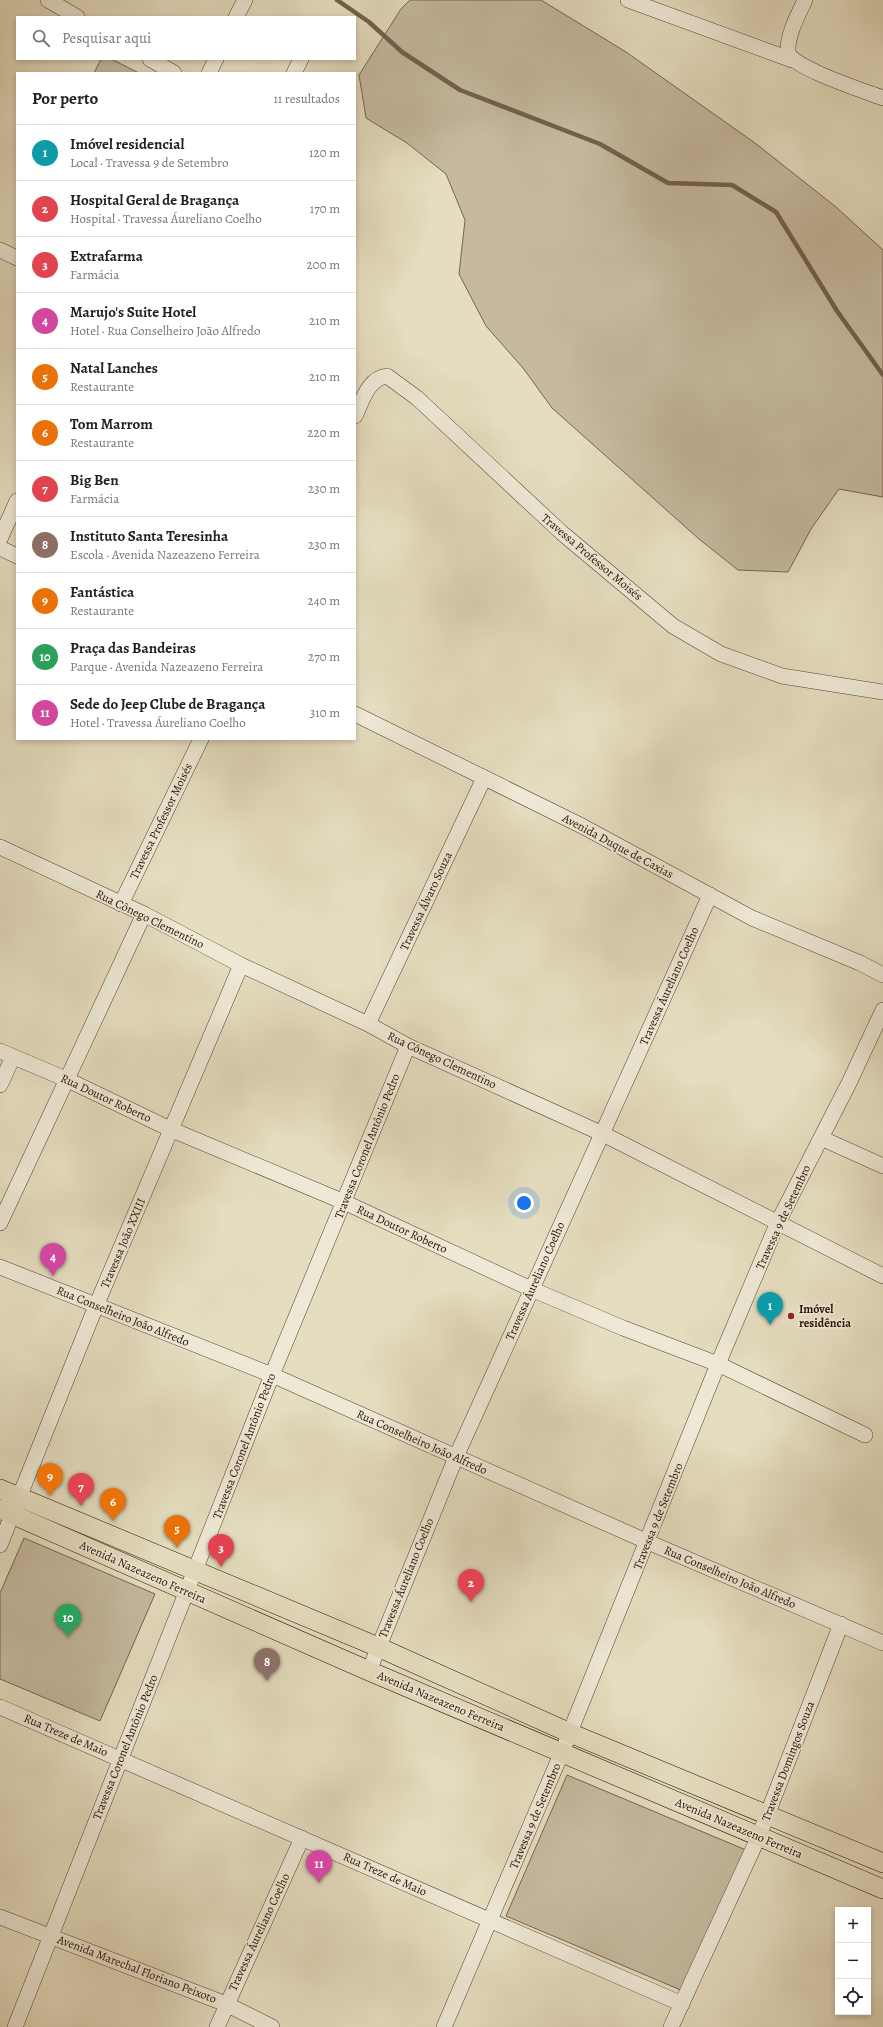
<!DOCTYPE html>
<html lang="pt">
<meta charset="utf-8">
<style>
:root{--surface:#fff;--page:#f6f6f6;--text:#202124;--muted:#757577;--line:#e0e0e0;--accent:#8f2418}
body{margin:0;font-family:Alegreya,serif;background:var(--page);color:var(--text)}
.controls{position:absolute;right:12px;bottom:12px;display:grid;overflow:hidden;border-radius:0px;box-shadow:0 2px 6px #0003}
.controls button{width:36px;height:36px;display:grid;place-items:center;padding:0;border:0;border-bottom:1px solid var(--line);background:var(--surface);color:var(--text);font:20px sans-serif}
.you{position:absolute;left:524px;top:1203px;width:14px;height:14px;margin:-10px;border:3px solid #fff;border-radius:50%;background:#1a73e8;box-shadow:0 0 0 6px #1a73e833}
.badge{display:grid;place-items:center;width:26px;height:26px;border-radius:50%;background:var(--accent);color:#fff;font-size:13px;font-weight:700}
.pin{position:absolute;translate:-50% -33px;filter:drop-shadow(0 1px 2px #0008)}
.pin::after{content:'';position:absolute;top:21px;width:14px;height:12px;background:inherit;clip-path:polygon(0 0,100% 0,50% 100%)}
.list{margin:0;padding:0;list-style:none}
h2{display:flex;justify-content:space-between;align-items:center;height:52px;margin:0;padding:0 16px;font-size:17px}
h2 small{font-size:13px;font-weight:400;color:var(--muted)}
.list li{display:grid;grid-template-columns:26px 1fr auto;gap:12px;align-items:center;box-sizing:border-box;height:56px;padding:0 16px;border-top:1px solid var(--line)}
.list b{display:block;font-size:15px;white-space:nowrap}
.list p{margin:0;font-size:13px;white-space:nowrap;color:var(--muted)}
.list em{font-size:13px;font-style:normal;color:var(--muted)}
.icon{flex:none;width:22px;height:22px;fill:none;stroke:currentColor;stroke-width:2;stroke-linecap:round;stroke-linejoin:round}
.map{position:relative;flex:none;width:883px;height:2027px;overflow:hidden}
.search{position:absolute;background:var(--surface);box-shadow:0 2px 6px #0003;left:16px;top:16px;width:340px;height:44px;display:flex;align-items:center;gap:10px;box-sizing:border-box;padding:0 14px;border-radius:0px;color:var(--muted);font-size:15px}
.panel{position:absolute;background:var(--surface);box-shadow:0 2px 6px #0003;left:16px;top:72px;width:340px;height:668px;border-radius:0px}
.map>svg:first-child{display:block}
.green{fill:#c5baa0;stroke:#766452}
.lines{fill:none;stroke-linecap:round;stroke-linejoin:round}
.stream{stroke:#72614e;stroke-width:4.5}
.minor-casing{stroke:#564232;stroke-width:16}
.major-casing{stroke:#270f03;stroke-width:20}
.minor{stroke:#eee9d6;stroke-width:15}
.major{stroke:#e5ddc0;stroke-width:19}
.poi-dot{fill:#8f2418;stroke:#eee9d6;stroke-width:1.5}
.labels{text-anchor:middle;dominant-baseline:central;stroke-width:3.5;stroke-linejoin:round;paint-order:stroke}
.street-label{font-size:12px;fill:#270f03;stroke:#eee9d6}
.poi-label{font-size:12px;font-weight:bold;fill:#270f03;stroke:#eee9d6;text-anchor:start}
</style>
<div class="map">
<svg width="883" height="2027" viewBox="0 0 883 2027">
<rect width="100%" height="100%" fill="#e5ddc0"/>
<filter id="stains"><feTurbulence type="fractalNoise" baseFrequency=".005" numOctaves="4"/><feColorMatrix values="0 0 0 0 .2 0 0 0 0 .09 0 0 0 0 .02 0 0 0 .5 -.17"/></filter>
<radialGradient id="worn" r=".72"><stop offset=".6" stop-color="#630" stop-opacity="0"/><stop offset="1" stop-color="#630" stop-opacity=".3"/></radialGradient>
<g class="green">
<polygon points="410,0 541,0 626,52 755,143 836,207 883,250 883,497 839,489 811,529 788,572 738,570 699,539 552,408 523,368 486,326 459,274 465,220 446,174 407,143 366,118 359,75 401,9"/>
<polygon points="101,59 111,59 139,73 94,73"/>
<polygon points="24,1538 155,1594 100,1721 0,1679 0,1593"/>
<polygon points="567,1775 746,1850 683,1991 506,1916"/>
</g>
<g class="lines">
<polyline class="stream" points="337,0 369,22 402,52 460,90 600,144 668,183 732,185 776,212 837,311 883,375"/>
<g class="minor-casing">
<g id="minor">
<polyline points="48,0 77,17"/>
<polyline points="628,0 792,60"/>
<path d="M805 0C798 15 787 35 788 52 790 67 867 92 883 98"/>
<polyline points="236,17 245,0"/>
<polyline points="150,59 174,73"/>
<polyline points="209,73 216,59"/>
<polyline points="294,73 301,59"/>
<polyline points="0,250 17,258"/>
<path d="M355 416C362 402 368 378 387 376L417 398 562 533 673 626 721 654 782 676 883 692"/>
<polyline points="0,539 17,501"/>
<polyline points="0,548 17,556"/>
<polyline points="355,714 582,826 752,918 860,963 883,975"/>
<polyline points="0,847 144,914 241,965 368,1024 408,1046 603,1134 883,1276"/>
<polyline points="121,904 201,739"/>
<polyline points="368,1024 484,778"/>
<polyline points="0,1051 68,1080 170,1129 344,1202 531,1289 623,1328 718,1364 865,1435"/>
<polyline points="0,1085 13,1057"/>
<polyline points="821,1138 883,1166"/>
<polyline points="0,1223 144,914"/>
<polyline points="0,1267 272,1375 648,1542 883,1643"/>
<polyline points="0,1545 96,1306 241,965"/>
<polyline points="369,1671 456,1457 710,895"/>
<polyline points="0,1707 682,2004"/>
<polyline points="0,1917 226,2004 272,2027"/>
<polyline points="15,2027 272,1375 408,1046"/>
<polyline points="217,2027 302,1838"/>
<polyline points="444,2027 562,1752 718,1364 778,1222 849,1083 883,1010"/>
<polyline points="671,2027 759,1836 841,1624"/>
</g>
</g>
<g class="major-casing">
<g id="major">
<polyline points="0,1489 378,1647 570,1733 883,1863"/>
<polyline points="0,1509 369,1671 883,1889"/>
</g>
</g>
<use href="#minor" class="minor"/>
<use href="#major" class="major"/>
</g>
<circle class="poi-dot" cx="791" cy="1316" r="4"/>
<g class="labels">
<g class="street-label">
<text transform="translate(592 557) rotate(40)">Travessa Professor Moisés</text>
<text transform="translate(161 821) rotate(-64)">Travessa Professor Moisés</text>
<text transform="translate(618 846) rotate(28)">Avenida Duque de Caxias</text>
<text transform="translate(426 901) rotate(-65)">Travessa Álvaro Souza</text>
<text transform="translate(150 919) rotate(26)">Rua Cônego Clementino</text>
<text transform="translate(669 986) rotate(-66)">Travessa Áureliano Coelho</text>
<text transform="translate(442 1060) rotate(25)">Rua Cônego Clementino</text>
<text transform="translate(106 1098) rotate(25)">Rua Doutor Roberto</text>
<text transform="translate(367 1146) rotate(-68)">Travessa Coronel Antônio Pedro</text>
<text transform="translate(783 1217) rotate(-65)">Travessa 9 de Setembro</text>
<text transform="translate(402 1229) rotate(25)">Rua Doutor Roberto</text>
<text transform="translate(123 1243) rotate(-67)">Travessa João XXIII</text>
<text transform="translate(535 1281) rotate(-66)">Travessa Áureliano Coelho</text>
<text transform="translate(123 1316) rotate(22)">Rua Conselheiro João Alfredo</text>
<text transform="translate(422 1442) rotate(24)">Rua Conselheiro João Alfredo</text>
<text transform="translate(244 1446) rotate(-69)">Travessa Coronel Antônio Pedro</text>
<text transform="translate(658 1516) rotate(-68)">Travessa 9 de Setembro</text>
<text transform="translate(143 1572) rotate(24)">Avenida Nazeazeno Ferreira</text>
<text transform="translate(730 1577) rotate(23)">Rua Conselheiro João Alfredo</text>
<text transform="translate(406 1578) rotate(-68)">Travessa Áureliano Coelho</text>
<text transform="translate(441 1701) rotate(23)">Avenida Nazeazeno Ferreira</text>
<text transform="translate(66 1735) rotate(23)">Rua Treze de Maio</text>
<text transform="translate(125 1747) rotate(-68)">Travessa Coronel Antônio Pedro</text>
<text transform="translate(788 1761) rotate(-69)">Travessa Domingos Souza</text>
<text transform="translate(535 1816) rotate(-67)">Travessa 9 de Setembro</text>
<text transform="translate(739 1828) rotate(23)">Avenida Nazeazeno Ferreira</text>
<text transform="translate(385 1874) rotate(24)">Rua Treze de Maio</text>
<text transform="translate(259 1932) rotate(-65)">Travessa Áureliano Coelho</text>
<text transform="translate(137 1969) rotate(21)">Avenida Marechal Floriano Peixoto</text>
</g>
<g class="poi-label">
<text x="799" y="1309">Imóvel<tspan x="799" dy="14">residência</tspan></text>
</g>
</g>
<rect width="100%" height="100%" filter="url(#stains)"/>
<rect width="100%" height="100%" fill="url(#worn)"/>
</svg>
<div class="controls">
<button>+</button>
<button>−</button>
<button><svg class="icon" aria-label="locate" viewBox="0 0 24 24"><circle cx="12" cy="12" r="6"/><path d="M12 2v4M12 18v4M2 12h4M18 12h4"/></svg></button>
</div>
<div class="you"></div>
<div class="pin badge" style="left:770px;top:1325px;background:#0f9aa8">1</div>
<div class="pin badge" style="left:471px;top:1602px;background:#e0444e">2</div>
<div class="pin badge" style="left:221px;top:1567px;background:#e0444e">3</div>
<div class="pin badge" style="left:53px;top:1276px;background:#d1479c">4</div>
<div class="pin badge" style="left:177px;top:1548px;background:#e8710a">5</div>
<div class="pin badge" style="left:113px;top:1521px;background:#e8710a">6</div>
<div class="pin badge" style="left:81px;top:1506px;background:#e0444e">7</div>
<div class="pin badge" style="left:267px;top:1681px;background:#8d6e63">8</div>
<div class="pin badge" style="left:50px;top:1496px;background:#e8710a">9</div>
<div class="pin badge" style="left:68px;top:1637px;background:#2e9e5b">10</div>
<div class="pin badge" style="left:319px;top:1883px;background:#d1479c">11</div>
<div class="search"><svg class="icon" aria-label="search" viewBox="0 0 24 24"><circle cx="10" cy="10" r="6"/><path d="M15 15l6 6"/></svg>Pesquisar aqui</div>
<section class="panel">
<h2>Por perto<small>11 resultados</small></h2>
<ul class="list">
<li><span class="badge" style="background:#0f9aa8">1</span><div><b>Imóvel residencial</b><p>Local · Travessa 9 de Setembro</p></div><em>120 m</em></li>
<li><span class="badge" style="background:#e0444e">2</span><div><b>Hospital Geral de Bragança</b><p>Hospital · Travessa Áureliano Coelho</p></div><em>170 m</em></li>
<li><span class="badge" style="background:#e0444e">3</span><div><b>Extrafarma</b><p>Farmácia</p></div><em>200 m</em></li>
<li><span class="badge" style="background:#d1479c">4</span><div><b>Marujo's Suite Hotel</b><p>Hotel · Rua Conselheiro João Alfredo</p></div><em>210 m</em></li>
<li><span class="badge" style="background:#e8710a">5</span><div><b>Natal Lanches</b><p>Restaurante</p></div><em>210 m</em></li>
<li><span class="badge" style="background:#e8710a">6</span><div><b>Tom Marrom</b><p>Restaurante</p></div><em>220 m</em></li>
<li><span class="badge" style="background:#e0444e">7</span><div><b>Big Ben</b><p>Farmácia</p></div><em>230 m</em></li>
<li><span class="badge" style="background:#8d6e63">8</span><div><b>Instituto Santa Teresinha</b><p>Escola · Avenida Nazeazeno Ferreira</p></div><em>230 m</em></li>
<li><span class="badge" style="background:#e8710a">9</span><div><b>Fantástica</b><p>Restaurante</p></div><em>240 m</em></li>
<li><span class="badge" style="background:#2e9e5b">10</span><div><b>Praça das Bandeiras</b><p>Parque · Avenida Nazeazeno Ferreira</p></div><em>270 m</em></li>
<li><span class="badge" style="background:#d1479c">11</span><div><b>Sede do Jeep Clube de Bragança</b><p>Hotel · Travessa Áureliano Coelho</p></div><em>310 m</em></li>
</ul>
</section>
</div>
